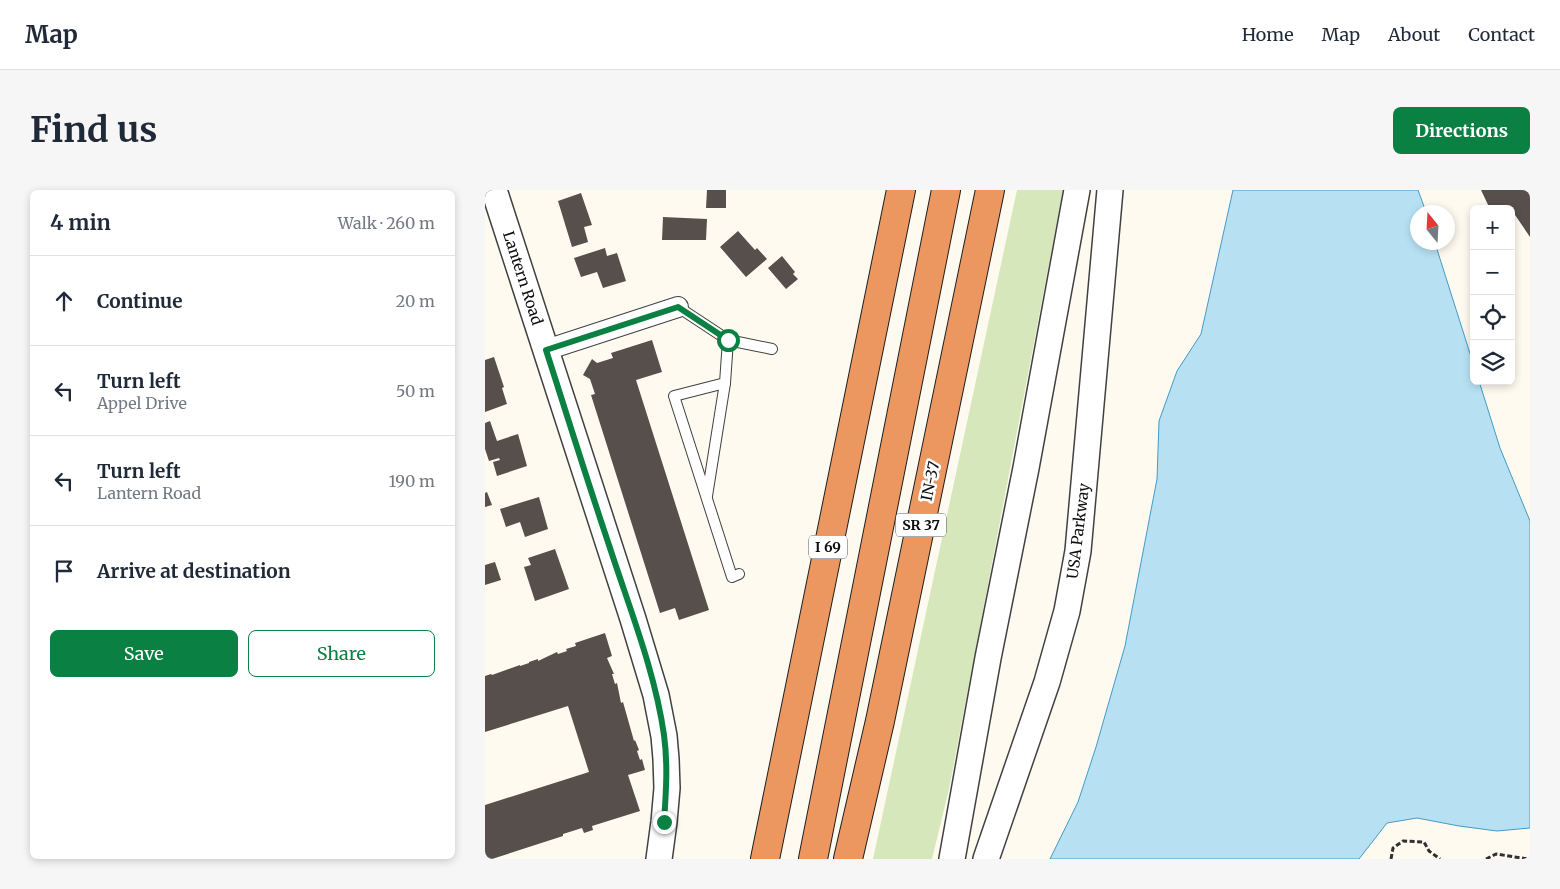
<!DOCTYPE html>
<meta charset="utf-8">
<style>
:root{--surface:#fff;--page:#f6f6f7;--text:#1f2937;--muted:#747a83;--line:#e0e1e3;--accent:#0b8043}
body{margin:0;font-family:Merriweather,serif;background:var(--page);color:var(--text)}
.controls{position:absolute;right:15px;top:15px;display:grid;overflow:hidden;border-radius:8px;box-shadow:0 2px 8px #0003}
.controls button{width:45px;height:45px;display:grid;place-items:center;padding:0;border:0;border-bottom:1px solid var(--line);background:var(--surface);color:var(--text);font:25px sans-serif}
.compass{position:absolute;left:925px;top:15px;width:45px;height:45px;border-radius:50%;background:var(--surface);box-shadow:0 2px 8px #0003;rotate:342deg}
.stop{position:absolute;width:15px;height:15px;margin:-11px;border:4px solid #0b8043;border-radius:50%;background:#fff}
.stop.end{background:#0b8043;border-color:#fff;box-shadow:0 1px 5px #0008}
.list{margin:0;padding:0;list-style:none}
h2{display:flex;justify-content:space-between;align-items:center;height:65px;margin:0;padding:0 20px;font-size:21px}
h2 small{font-size:16px;font-weight:400;color:var(--muted)}
.list li{display:grid;grid-template-columns:32px 1fr auto;gap:15px;align-items:center;box-sizing:border-box;height:90px;padding:0 20px;border-top:1px solid var(--line)}
.list b{display:block;font-size:19px;white-space:nowrap}
.list p{margin:0;font-size:16px;white-space:nowrap;color:var(--muted)}
.list em{font-size:16px;font-style:normal;color:var(--muted)}
.actions{display:flex;gap:10px;padding:15px 20px}
.actions a{flex:1;padding:11px 0;border:1px solid var(--accent);border-radius:8px;text-align:center;font-size:18px;color:var(--accent)}
.actions .main{background:var(--accent);color:#fff}
.icon{flex:none;width:28px;height:28px;fill:none;stroke:currentColor;stroke-width:2;stroke-linecap:round;stroke-linejoin:round}
.map{position:relative;flex:none;width:1045px;height:669px;overflow:hidden;border-radius:8px}
header{display:flex;align-items:center;gap:30px;box-sizing:border-box;height:70px;padding:0 25px;background:var(--surface);border-bottom:1px solid var(--line)}
header strong{font-size:24px}
nav{display:flex;gap:28px;margin-inline-start:auto;font-size:18px}
.intro{display:flex;align-items:center;justify-content:space-between;box-sizing:border-box;height:120px;padding:0 30px}
h1{margin:0;font-size:35px}
.button{padding:12px 22px;border-radius:8px;background:var(--accent);color:#fff;font-size:18px;font-weight:700}
main{display:flex;gap:30px;padding:0 30px}
aside{flex:1;background:var(--surface);border-radius:8px;box-shadow:0 2px 8px #0003}
.map>svg:first-child{display:block}
.green{fill:#d5e7bb}
.water{fill:#b7e1f3;stroke:#439ac6}
.building{fill:#564f4b}
.lines{fill:none;stroke-linecap:round;stroke-linejoin:round}
.service-casing{stroke:#414141;stroke-width:12}
.minor-casing{stroke:#414141;stroke-width:22}
.tertiary-casing{stroke:#414141;stroke-width:28}
.motorway-casing{stroke:#1f1f1f;stroke-width:30}
.path{stroke:#303030;stroke-width:3;stroke-dasharray:5 2.5;stroke-linecap:butt}
.service{stroke:#fff;stroke-width:10}
.minor{stroke:#fff;stroke-width:20}
.tertiary{stroke:#fff;stroke-width:25}
.motorway{stroke:#ec9760;stroke-width:28}
.route{stroke:#0b8043;stroke-width:6}
.labels{text-anchor:middle;dominant-baseline:central;stroke-width:5;stroke-linejoin:round;paint-order:stroke}
.shield{fill:#fff;stroke:#565656;stroke-width:1}
.shield-label{font-size:14px;font-weight:bold;fill:#0e0e0e}
.street-label{font-size:15px;fill:#0e0e0e;stroke:#fff}
</style>
<header>
<strong>Map</strong>
<nav><a>Home</a><a>Map</a><a>About</a><a>Contact</a></nav>
</header>
<div class="intro"><h1>Find us</h1><a class="button">Directions</a></div>
<main>
<aside>
<h2>4 min<small>Walk · 260 m</small></h2>
<ul class="list">
<li><svg class="icon" aria-label="ahead" viewBox="0 0 24 24"><path d="M12 20V5M6 11l6-6 6 6"/></svg><div><b>Continue</b></div><em>20 m</em></li>
<li><svg class="icon" aria-label="left" viewBox="0 0 24 24"><path d="M17 20v-9H6M10 6l-5 5 5 5"/></svg><div><b>Turn left</b><p>Appel Drive</p></div><em>50 m</em></li>
<li><svg class="icon" aria-label="left" viewBox="0 0 24 24"><path d="M17 20v-9H6M10 6l-5 5 5 5"/></svg><div><b>Turn left</b><p>Lantern Road</p></div><em>190 m</em></li>
<li><svg class="icon" aria-label="arrive" viewBox="0 0 24 24"><path d="M6 21V4h12l-3 4 3 4H6"/></svg><div><b>Arrive at destination</b></div></li>
</ul>
<div class="actions"><a class="main">Save</a><a>Share</a></div>
</aside>
<div class="map">
<svg width="1045" height="669" viewBox="0 0 1045 669">
<rect width="100%" height="100%" fill="#fefaf0"/>
<polygon class="green" points="532,0 578,0 464,599 447,669 388,669"/>
<polygon class="water" points="748,0 933,0 941,22 932,22 932,52 950,53 989,176 989,191 994,191 1015,258 1045,331 1045,638 1012,641 974,636 932,628 902,633 874,669 565,669 593,612 611,557 640,456 672,289 674,231 692,181 716,144"/>
<g class="building">
<polygon points="222,0 241,0 241,18 221,18"/>
<polygon points="996,0 1045,0 1045,47 1028,22 1026,23 1026,19 1005,19"/>
<polygon points="96,3 107,35 99,37 103,52 87,57 73,11"/>
<polygon points="178,27 222,29 221,50 177,50"/>
<polygon points="253,41 270,60 272,58 282,69 261,87 235,57"/>
<polygon points="120,58 122,66 132,63 141,91 118,98 112,82 96,87 89,68"/>
<polygon points="297,66 310,82 308,84 313,89 301,99 283,78"/>
<polygon points="167,150 177,182 151,190 224,420 194,430 190,418 175,423 106,205 110,204 105,189 98,185 107,169 112,173 128,168 126,163"/>
<polygon points="9,167 19,197 17,198 22,214 0,222 0,170"/>
<polygon points="5,231 12,251 33,244 42,276 12,286 8,272 15,270 14,268 4,271 0,259 0,233"/>
<polygon points="2,302 7,315 0,317 0,303"/>
<polygon points="54,307 63,339 40,347 35,332 21,337 15,319"/>
<polygon points="70,359 84,399 50,411 39,377 46,375 43,368"/>
<polygon points="10,372 16,390 0,395 0,375"/>
<polygon points="120,443 127,466 122,468 129,484 127,484 130,494 132,493 136,513 138,512 149,551 150,550 154,560 152,561 155,570 157,569 160,580 143,585 155,621 107,636 108,640 99,643 97,638 78,644 78,646 7,669 0,669 0,615 104,582 83,516 0,542 0,486 6,484 7,485 35,475 35,476 44,473 44,472 53,469 53,471 72,462 73,464 82,461 81,459 91,456 90,453"/>
</g>
<g class="lines">
<g class="service-casing">
<g id="service">
<polyline points="193,117 243,150 287,159"/>
<polyline points="243,150 240,193 189,206 247,387 254,384"/>
<polyline points="222,306 240,193"/>
</g>
</g>
<g class="minor-casing">
<polyline id="minor" points="61,160 193,117"/>
</g>
<g class="tertiary-casing">
<g id="tertiary">
<polyline points="9,0 148,429 171,505 179,546 181,569 182,598 179,632 174,669"/>
<polyline points="467,669 503,468 541,278 592,0"/>
<polyline points="501,669 562,492 582,421 593,361 625,0"/>
</g>
</g>
<g class="motorway-casing">
<g id="motorway">
<polyline points="280,669 416,0"/>
<polyline points="328,669 461,0"/>
<polyline points="363,669 395,531 505,0"/>
</g>
</g>
<g class="path">
<polyline points="906,669 908,658 918,651 939,652 944,661 955,669"/>
<polyline points="1001,669 1011,664 1043,669"/>
</g>
<use href="#service" class="service"/>
<use href="#minor" class="minor"/>
<use href="#tertiary" class="tertiary"/>
<use href="#motorway" class="motorway"/>
</g>
<g class="lines">
<path class="route" d="M179 632C181 603 183 574 179 545 170 481 144 417 124 355 102 290 82 225 61 160L193 117 243 150"/>
</g>
<g class="labels">
<g class="shield">
<rect x="411" y="323.5" width="50" height="23" rx="4"/>
<rect x="324" y="345.5" width="38" height="23" rx="4"/>
</g>
<g class="shield-label">
<text x="436" y="335">SR 37</text>
<text x="343" y="357">I 69</text>
</g>
<g class="street-label">
<text transform="translate(38 88) rotate(72)">Lantern Road</text>
<text transform="translate(445 291) rotate(-78)">IN-37</text>
<text transform="translate(593 341) rotate(-83)">USA Parkway</text>
</g>
</g>
</svg>
<div class="controls">
<button>+</button>
<button>−</button>
<button><svg class="icon" aria-label="locate" viewBox="0 0 24 24"><circle cx="12" cy="12" r="6"/><path d="M12 2v4M12 18v4M2 12h4M18 12h4"/></svg></button>
<button><svg class="icon" aria-label="layers" viewBox="0 0 24 24"><path d="M12 4l9 5-9 5-9-5zM3 14l9 5 9-5"/></svg></button>
</div>
<svg class="compass" viewBox="-18 -18 36 36"><path d="M0-13l5 13h-10z" fill="#e53935"/><path d="M0 13l5-13h-10z" fill="#747a83"/></svg>
<div class="stop" style="left:243px;top:150px"></div>
<div class="stop end" style="left:179px;top:632px"></div>
</div>
</main>
